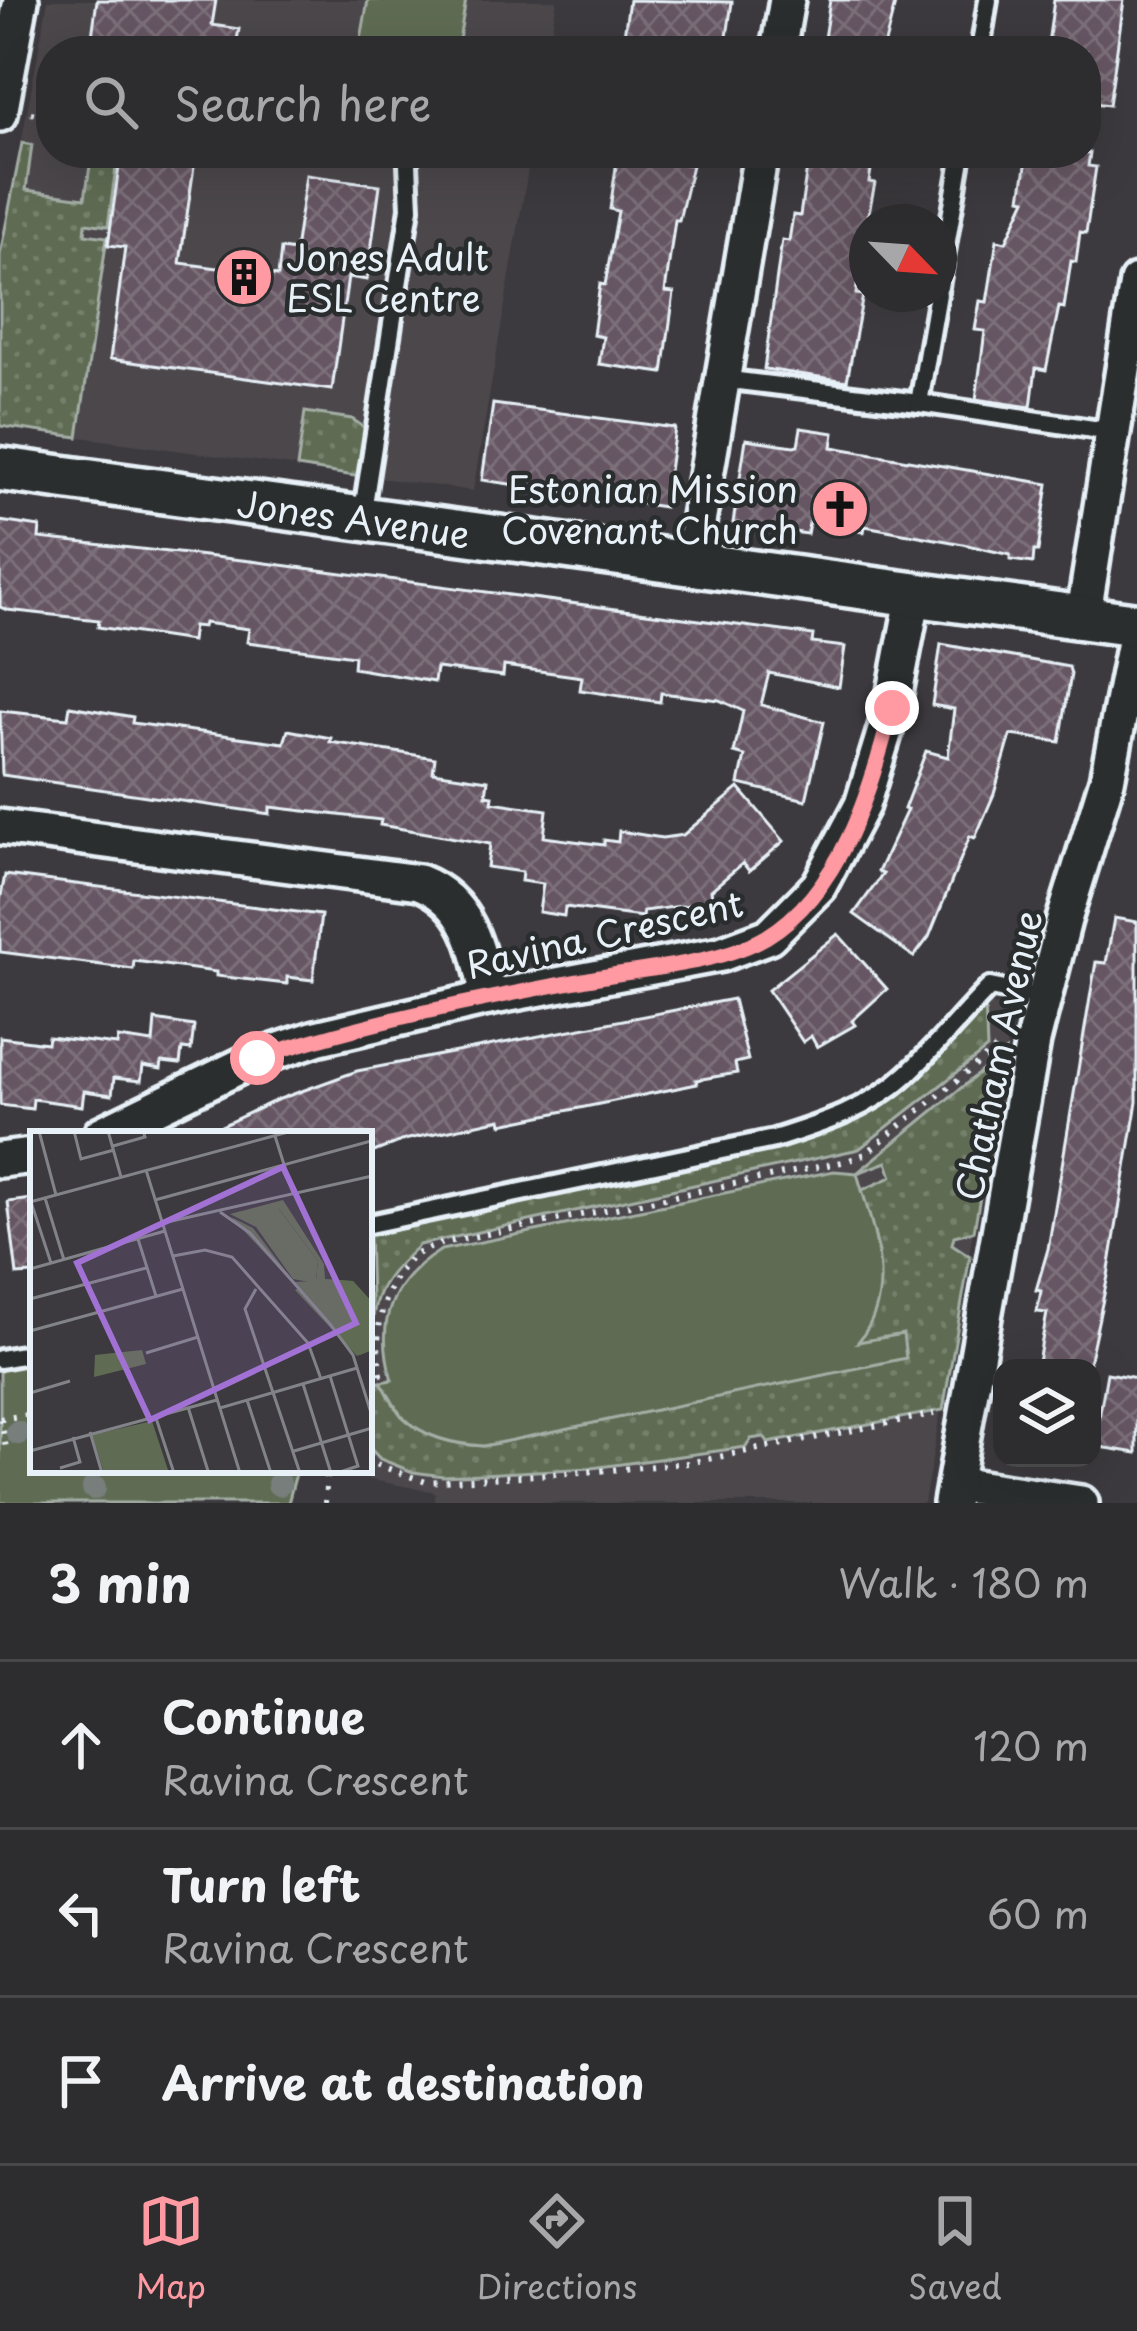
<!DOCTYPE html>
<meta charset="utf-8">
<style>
:root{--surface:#2d2c2e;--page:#353436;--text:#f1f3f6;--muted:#a7a7aa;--line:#48484a;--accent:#ff9aa2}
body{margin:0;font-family:"Playpen Sans",sans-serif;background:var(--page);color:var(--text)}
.controls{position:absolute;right:36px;bottom:36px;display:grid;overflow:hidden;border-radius:24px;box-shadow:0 12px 48px #0002}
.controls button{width:108px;height:108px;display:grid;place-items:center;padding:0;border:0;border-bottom:3px solid var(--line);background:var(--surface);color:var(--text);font:60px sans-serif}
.compass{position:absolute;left:849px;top:204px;width:108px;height:108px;border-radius:50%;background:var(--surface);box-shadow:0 12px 48px #0002;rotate:115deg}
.stop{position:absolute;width:36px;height:36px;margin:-27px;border:9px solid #ff9aa2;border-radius:50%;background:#fff}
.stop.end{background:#ff9aa2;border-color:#fff;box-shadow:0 3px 12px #0008}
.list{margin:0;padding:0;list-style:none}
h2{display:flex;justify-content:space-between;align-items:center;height:156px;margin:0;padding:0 48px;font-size:51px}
h2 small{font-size:39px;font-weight:400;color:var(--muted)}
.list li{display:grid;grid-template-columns:78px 1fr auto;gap:36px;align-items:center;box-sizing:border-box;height:168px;padding:0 48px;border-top:3px solid var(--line)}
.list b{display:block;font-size:45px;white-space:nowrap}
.list p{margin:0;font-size:39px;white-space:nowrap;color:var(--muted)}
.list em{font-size:39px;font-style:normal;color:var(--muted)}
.icon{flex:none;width:66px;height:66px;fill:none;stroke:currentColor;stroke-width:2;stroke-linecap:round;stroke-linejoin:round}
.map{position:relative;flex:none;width:1137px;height:1503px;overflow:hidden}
.search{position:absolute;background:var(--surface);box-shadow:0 12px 48px #0002;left:36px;right:36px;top:36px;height:132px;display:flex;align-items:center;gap:30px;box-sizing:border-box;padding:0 42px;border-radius:48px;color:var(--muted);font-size:45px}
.sheet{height:660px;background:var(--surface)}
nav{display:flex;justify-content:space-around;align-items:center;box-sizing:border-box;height:168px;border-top:3px solid var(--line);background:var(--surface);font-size:33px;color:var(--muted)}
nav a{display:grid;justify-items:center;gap:6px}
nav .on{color:var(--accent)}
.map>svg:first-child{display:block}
.built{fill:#4c464c}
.grass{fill:url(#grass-dots);stroke:#a4aea6;stroke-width:3}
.park{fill:#5f6c53;stroke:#a4aea6;stroke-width:3}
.building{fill:url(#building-cross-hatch);stroke:#e8f1f8;stroke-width:3}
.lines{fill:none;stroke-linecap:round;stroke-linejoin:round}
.service-casing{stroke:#e8f1f8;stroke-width:26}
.minor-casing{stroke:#e8f1f8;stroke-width:42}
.tertiary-casing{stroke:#e8f1f8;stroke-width:51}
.path{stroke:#e8f1f8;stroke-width:6;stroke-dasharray:3 9;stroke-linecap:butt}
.service{stroke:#2a2d2e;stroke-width:16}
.minor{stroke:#2a2d2e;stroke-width:33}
.tertiary{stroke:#2a2d2e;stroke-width:42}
.tree{fill:#787e7c}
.route{stroke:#ff9aa2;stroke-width:15}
.labels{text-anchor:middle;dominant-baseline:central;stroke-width:9;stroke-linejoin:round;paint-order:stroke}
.poi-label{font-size:36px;fill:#e8f1f8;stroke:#2a2d2e;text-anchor:start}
.street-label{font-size:36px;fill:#e8f1f8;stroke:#2a2d2e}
.inset-road{fill:none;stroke:#818388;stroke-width:3}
.view{fill:#a171d3;fill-opacity:0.15;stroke:#a171d3;stroke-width:6}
.inset-edge{fill:none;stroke:#e8f1f8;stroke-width:6}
</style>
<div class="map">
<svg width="1137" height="1503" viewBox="0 0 1137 1503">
<defs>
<pattern id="grass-dots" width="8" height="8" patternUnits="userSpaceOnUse" patternTransform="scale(3)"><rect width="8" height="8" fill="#5f6c53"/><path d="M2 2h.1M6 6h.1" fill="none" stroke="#76816c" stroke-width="1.8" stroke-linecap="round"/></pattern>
<pattern id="building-cross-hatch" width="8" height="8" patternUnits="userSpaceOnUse" patternTransform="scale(3)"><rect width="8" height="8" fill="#665763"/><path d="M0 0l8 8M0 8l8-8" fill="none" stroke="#7c707a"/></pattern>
</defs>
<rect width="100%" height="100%" fill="#3c3a3e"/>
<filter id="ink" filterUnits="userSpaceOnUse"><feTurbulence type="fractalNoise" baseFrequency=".00833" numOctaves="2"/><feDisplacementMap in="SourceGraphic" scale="24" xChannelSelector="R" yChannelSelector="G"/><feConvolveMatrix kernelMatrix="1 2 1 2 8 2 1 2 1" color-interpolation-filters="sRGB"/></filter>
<g filter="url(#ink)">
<g class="built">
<polygon points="48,0 557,0 548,51 51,51 51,153 531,153 473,491 0,426 0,255"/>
<polygon points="985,1003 1013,1010 924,1503 434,1503 435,1492 335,1473 369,1470 369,1396 373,1384 370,1233 687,1168 781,1145 832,1128 882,1104 919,1074"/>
</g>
<g class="grass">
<polygon points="22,143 32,145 26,190 85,198 92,153 118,153 108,226 86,223 85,234 107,237 78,437 0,426 0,255"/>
<polygon points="305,412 352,419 365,428 361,477 297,467"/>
<path d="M985 1003 987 1049 859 1149 419 1245C368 1292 372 1303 373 1369L369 1233C455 1215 542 1197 628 1179 712 1163 807 1150 881 1104 921 1079 953 1038 985 1003Z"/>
<path d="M1005 1052 974 1231 954 1236 952 1244 970 1256 943 1410 768 1443 764 1437 751 1439 746 1447 592 1468 443 1476 413 1472 380 1459 369 1447V1383L381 1382C388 1392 394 1407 402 1416 423 1438 454 1444 483 1446L721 1396 856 1343 879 1252 862 1190 892 1177 887 1162 857 1173Z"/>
</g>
<g class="park">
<polygon points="368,0 466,0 457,51 359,51"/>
<path d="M834 1171 857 1173C872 1227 900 1292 858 1342L903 1334 906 1358 483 1446C454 1444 424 1438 402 1416 394 1407 388 1392 381 1382L392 1380C375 1322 390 1282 441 1250Z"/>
<polygon points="33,1363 33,1470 297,1470 288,1503 0,1503 0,1370"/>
</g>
<g class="building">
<polygon points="97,0 216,0 212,25 239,29 235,51 90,51"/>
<polygon points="629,0 732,2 725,51 657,51 658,39 624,36"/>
<polygon points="830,0 877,0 895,4 883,51 822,51"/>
<polygon points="1054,0 1124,0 1109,105 1086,102 1086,51 1047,51"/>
<polygon points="121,153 195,160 180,263 278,276 281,249 295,251 306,175 380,185 367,280 348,277 332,390 110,359 125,247 108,245"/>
<polygon points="809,153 848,156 847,161 872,164 869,182 875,183 867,222 867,246 862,248 856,294 863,295 847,381 764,369 782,240 789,241 793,215 800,216"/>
<polygon points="1028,153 1090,153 1088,166 1096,167 1086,233 1080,232 1076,262 1071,261 1064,308 1059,307 1046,370 1036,368 1031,407 976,399 985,331 975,330 980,301 987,302 997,240 1006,242 1026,199 1021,198"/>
<polygon points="627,155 692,165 679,220 675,220 665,292 674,293 663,373 599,364 603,337 593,335 600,284 605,285 618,211 610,209 617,160 626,162"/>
<polygon points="493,404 675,428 664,507 482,480"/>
<polygon points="801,428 834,433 832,447 1048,484 1038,551 1034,551 1033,563 1010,560 1010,555 963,544 865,526 864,532 809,523 807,534 733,523 746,439 794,446 798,445"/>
<polygon points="0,521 40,527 39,538 251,561 813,635 812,643 845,647 839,687 769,673 761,705 824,722 806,800 739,784 745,756 734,753 743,711 719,700 661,693 660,702 580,690 582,677 504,666 503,676 436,668 434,682 353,668 354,656 247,642 249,629 204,623 203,627 193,626 191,641 98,627 99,620 7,610 0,607"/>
<polygon points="941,644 1069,667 1071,674 1060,742 1011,735 994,794 975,838 970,836 929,937 914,957 854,914 883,874 878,872 907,810 904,809 926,751 948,757 954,709 932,705"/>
<polygon points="70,706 133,717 132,723 284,743 288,730 331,738 330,742 435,758 433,772 488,780 486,795 493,796 492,802 547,810 544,837 604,845 604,840 618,842 619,831 662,838 683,835 739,788 784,841 749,871 743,863 711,890 713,902 643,911 642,917 565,907 564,916 539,912 543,884 521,881 522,872 487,867 490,844 380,825 381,820 270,807 270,814 2,775 0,711 68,718"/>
<polygon points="5,875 321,915 313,980 287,977 287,984 216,976 216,972 134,961 133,969 0,952 0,901"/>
<polygon points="1114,918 1137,922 1137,1102 1108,1276 1088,1368 1037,1368 1047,1313 1037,1312 1041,1291 1036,1290 1048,1249 1096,962 1106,963"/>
<polygon points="838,934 887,989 852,1021 855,1025 817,1047 811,1036 803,1042 768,990"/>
<polygon points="733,999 748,1060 735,1063 737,1073 696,1080 697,1084 502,1124 501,1119 404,1140 369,1154 369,1134 204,1134 277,1100 357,1071"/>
<polygon points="155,1020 194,1026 191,1050 182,1049 180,1064 162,1062 161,1069 143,1066 141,1081 114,1078 112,1095 84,1091 82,1106 33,1099 32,1109 0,1105 0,1037 47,1043 48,1037 117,1045 118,1038 153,1043"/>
<polygon points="33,1199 33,1274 17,1275 8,1202"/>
<polygon points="1107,1373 1137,1378 1137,1453 1094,1446"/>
</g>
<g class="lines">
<g class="service-casing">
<g id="service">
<polyline points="980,51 988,0"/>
<polyline points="939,287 962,153"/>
<polyline points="722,379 919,403 1113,432"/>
<polyline points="919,403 938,294"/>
<polyline points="362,517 410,208 408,164"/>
<path d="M369 1224 774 1139C822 1124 869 1109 907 1074 936 1047 962 1015 990 987L1043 998"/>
<polyline points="0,1359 33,1353"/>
</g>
</g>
<g class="minor-casing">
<g id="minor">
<polyline points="778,51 787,0"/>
<polyline points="0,114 21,0"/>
<polyline points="691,564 761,153"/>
<polyline points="1083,619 1137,282"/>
<path d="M0 827 419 882C470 902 478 949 488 998"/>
<polyline points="101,1134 257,1058 316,1038 488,998 721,954 769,936 819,886 862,805 892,708 914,594"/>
<polyline points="0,1160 33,1156"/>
<polyline points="955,1484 1081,1503"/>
<polyline points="951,1503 1033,1041 1064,920 1107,780 1137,627"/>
</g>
</g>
<g class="tertiary-casing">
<g id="tertiary">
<path id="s1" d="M0 469 1137 625"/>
</g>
</g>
<g class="path">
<polyline points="31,113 51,117"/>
<polyline points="230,153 258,159"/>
<path d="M369 1375 381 1374C373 1335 381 1282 415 1255 422 1250 434 1247 443 1243L847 1161 865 1154 1000 1046"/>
<polyline points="0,1419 33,1414"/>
<polyline points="1,1419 6,1448"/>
<polyline points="369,1455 378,1465 426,1482 599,1471 688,1463 934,1414"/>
<polyline points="325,1503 327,1470"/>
</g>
<use href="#service" class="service"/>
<use href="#minor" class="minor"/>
<use href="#tertiary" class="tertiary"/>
</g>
<g class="tree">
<circle cx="18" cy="1433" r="12"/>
<circle cx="279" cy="1484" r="12"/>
<circle cx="94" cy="1488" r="12"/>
</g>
</g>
<g class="lines" filter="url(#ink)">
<path class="route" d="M257 1058C364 1022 477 1000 588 979 641 969 720 964 766 937 841 892 872 787 892 708"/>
</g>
<defs>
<g id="building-disc" transform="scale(3)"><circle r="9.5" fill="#ff9aa2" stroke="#2a2d2e"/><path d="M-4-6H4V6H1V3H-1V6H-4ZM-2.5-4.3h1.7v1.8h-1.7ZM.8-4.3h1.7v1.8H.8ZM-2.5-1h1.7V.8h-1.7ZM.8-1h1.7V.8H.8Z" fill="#111"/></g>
<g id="church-disc" transform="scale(3)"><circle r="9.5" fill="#ff9aa2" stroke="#2a2d2e"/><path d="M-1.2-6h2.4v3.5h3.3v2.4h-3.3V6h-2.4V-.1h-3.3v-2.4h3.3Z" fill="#111"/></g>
</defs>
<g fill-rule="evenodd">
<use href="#building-disc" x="244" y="277"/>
<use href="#church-disc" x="840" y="509"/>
</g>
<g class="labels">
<g class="poi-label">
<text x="286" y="256">Jones Adult<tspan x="286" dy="41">ESL Centre</tspan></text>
<text x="798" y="488" text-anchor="end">Estonian Mission<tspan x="798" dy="41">Covenant Church</tspan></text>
</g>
<g class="street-label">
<text stroke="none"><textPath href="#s1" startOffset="357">Jones Avenue</textPath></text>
<text transform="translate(604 933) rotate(-13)">Ravina Crescent</text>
<text transform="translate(997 1055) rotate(-78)">Chatham Avenue</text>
</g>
</g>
<g transform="translate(30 1131)">
<rect width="342" height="342" fill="#3c3a3e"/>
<path d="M253 69 294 133 295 148 323 150 342 171V219L330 224 201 86 223 97 264 151 286 150 288 130 249 78V85L226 96 200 83Z" fill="#5f6c53"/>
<path d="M248 77 288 130 286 148 323 150 342 171V219L327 225 265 159 279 151 263 148 226 96ZM112 219 116 233 64 246 65 224ZM122 290 139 342H74L62 304Z" fill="#5f6c53"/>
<path class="inset-road" d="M9 0 26 64M44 0 51 28 84 19M78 0 91 46M245 5 263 62M83 15 115 6 113 0M116 39 210 342M15 67 34 129M125 69 341 10M0 71 262 0M1 71 21 132M190 81 220 102 300 193 323 224 342 285M133 92 342 45M108 108 126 165M143 125 175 119 202 126 278 212 291 248M0 138 135 100M226 158 215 178 270 342M0 168 116 137M0 200 153 158M116 222 168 206M300 245 328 335 307 342M273 253 301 342M0 262 40 250M217 269 241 342M158 276 178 340M190 277 327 237M125 284 144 342M60 301 72 342M0 320 187 269M264 320 342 297M30 337 50 331 43 306"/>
<path class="view" d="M253 36 326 192 120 289 47 132Z"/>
<rect width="342" height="342" class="inset-edge"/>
</g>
</svg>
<div class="controls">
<button><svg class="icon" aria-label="layers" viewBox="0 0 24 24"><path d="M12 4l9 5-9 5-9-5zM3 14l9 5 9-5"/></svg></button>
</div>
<svg class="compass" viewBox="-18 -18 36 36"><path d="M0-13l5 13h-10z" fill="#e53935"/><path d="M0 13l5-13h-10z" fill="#a7a7aa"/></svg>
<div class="stop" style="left:257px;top:1058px"></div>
<div class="stop end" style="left:892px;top:708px"></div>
<div class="search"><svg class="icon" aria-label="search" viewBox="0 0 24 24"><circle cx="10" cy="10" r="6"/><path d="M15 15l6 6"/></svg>Search here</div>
</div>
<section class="sheet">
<h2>3 min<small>Walk · 180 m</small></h2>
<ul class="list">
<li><svg class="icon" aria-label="ahead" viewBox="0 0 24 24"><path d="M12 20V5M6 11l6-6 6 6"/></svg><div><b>Continue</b><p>Ravina Crescent</p></div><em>120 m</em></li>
<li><svg class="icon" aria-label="left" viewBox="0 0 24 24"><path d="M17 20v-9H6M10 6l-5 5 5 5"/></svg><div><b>Turn left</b><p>Ravina Crescent</p></div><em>60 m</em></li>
<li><svg class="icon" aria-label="arrive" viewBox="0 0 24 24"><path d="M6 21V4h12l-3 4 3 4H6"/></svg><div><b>Arrive at destination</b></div></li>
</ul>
</section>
<nav>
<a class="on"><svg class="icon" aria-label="map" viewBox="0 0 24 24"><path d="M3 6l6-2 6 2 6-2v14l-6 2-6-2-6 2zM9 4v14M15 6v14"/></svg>Map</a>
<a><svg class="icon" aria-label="directions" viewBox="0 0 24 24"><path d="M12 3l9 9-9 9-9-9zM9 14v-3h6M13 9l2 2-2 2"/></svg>Directions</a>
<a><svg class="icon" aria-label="saved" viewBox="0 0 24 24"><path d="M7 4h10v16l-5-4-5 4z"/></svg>Saved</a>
</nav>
